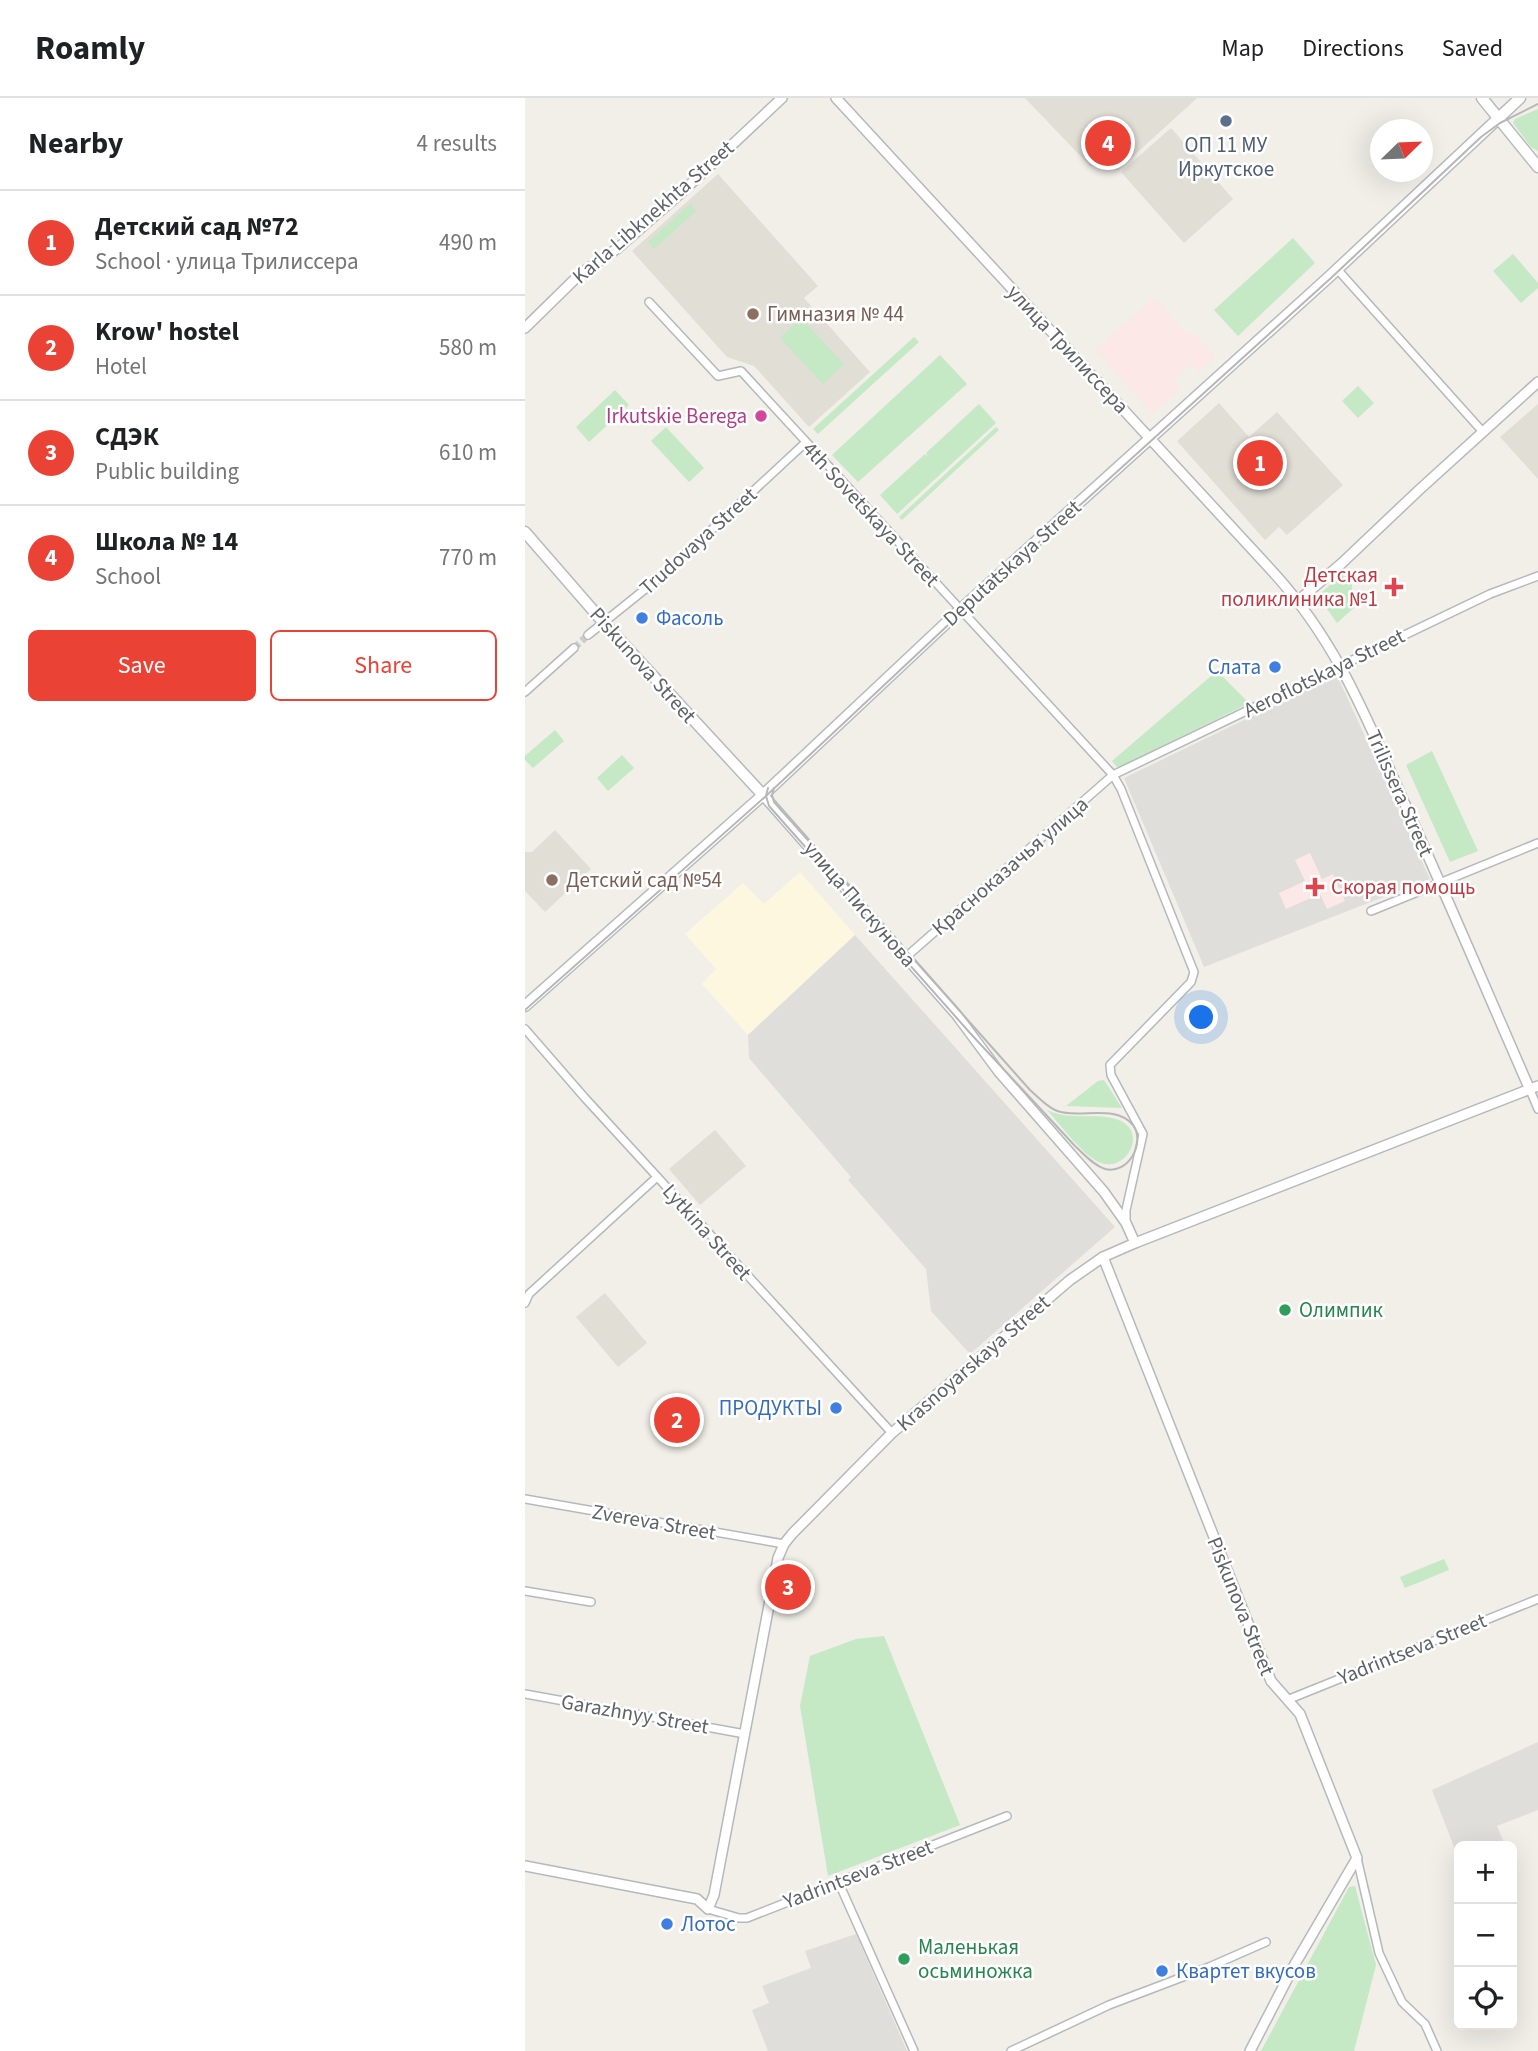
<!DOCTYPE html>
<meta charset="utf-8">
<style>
:root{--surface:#fff;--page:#f2f2f2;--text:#202124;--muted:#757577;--line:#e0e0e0;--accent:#ea4335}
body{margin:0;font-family:"Source Sans 3",sans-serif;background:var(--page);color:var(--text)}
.controls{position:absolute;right:21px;bottom:21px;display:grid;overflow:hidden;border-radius:10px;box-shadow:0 7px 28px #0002}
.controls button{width:63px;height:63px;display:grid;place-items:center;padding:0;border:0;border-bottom:2px solid var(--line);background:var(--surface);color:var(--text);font:35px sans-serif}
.compass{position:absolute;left:845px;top:21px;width:63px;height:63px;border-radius:50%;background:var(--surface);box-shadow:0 7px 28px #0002;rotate:67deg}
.you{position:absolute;left:677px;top:920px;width:24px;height:24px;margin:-18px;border:5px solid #fff;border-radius:50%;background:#1a73e8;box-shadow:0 0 0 10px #1a73e833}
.badge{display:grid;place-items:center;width:46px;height:46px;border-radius:50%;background:var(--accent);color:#fff;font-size:23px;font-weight:700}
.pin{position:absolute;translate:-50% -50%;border:4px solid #fff;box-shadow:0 2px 7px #0006}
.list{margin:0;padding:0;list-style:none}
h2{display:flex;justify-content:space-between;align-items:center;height:91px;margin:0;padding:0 28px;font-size:30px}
h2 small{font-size:23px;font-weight:400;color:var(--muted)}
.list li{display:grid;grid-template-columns:46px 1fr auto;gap:21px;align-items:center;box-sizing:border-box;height:105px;padding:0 28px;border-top:2px solid var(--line)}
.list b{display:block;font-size:26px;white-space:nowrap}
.list p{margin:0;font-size:23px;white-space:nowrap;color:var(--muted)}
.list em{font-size:23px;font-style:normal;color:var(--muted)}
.actions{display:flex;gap:14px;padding:21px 28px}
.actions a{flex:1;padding:16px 0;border:2px solid var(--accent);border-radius:10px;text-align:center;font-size:24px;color:var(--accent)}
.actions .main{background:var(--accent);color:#fff}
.icon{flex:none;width:38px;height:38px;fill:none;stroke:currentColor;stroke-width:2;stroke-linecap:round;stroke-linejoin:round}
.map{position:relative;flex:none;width:1013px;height:1953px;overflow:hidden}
header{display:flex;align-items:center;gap:42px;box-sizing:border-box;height:98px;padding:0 35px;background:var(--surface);border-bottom:2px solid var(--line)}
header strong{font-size:33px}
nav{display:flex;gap:38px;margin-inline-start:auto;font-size:24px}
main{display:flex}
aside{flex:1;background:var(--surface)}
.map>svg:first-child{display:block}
.commercial{fill:#fef7e0}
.industrial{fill:#e0deda}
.education{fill:#e1ded6}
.medical{fill:#fce8e6}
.green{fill:#c5e8c5}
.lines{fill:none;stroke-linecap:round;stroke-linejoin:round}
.minor-tunnel{stroke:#ccccc8;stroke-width:7;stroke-dasharray:7 3.5;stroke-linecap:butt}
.minor-casing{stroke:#b5b8bc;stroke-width:10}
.tertiary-casing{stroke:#b5b8bc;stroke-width:12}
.secondary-casing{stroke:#b6babf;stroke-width:13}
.minor{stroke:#fff;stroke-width:7}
.tertiary{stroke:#fff;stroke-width:9}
.secondary{stroke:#fff;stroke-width:10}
.tram{stroke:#b6b7b8;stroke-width:2}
.service-dot{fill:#5c6f8a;stroke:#fff;stroke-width:2.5}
.education-dot{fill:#8d6e63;stroke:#fff;stroke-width:2.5}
.hotel-dot{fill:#d1479c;stroke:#fff;stroke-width:2.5}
.health-dot{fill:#e0444e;stroke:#fff;stroke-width:2.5}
.shop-dot{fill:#3f7fe0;stroke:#fff;stroke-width:2.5}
.leisure-dot{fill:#2e9e5b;stroke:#fff;stroke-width:2.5}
.labels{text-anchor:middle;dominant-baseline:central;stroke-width:5;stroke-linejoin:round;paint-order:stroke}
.service-label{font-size:21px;fill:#4e5e75;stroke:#fff}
.street-label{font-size:21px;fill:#5f6368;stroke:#fff}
.education-label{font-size:21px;fill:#785e54;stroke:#fff;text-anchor:start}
.hotel-label{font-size:21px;fill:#b23c85;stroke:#fff;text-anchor:end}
.health-label{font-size:21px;fill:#be3a42;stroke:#fff;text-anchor:end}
.shop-label{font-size:21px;fill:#366cbe;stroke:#fff;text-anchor:start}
.leisure-label{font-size:21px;fill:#27864d;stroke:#fff;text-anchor:start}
</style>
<header>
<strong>Roamly</strong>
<nav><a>Map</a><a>Directions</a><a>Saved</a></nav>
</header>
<main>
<aside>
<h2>Nearby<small>4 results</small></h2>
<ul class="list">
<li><span class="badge">1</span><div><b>Детский сад №72</b><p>School · улица Трилиссера</p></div><em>490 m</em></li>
<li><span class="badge">2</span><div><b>Krow' hostel</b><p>Hotel</p></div><em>580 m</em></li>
<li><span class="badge">3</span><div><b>СДЭК</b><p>Public building</p></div><em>610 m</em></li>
<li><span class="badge">4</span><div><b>Школа № 14</b><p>School</p></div><em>770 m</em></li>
</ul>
<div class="actions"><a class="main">Save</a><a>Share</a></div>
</aside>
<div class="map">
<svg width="1013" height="1953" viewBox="0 0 1013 1953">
<rect width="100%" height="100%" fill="#f1efe8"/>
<polygon class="commercial" points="275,774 330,837 223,937 177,886 191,871 160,836 218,785 239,806"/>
<g class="industrial">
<polygon points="812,577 905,781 679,869 599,680"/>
<polygon points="330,837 590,1129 445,1256 406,1213 401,1171 323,1082 326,1079 224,960 223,937"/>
<polygon points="1013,1644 1013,1712 972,1728 979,1745 971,1748 934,1748 934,1752 931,1754 907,1692"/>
<polygon points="331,1836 382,1953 243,1953 227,1912 244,1905 237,1888 286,1870 280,1853"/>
</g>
<g class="education">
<polygon points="500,0 672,0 593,72 565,68"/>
<polygon points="646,30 708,101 659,145 596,74"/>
<polygon points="193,76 293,188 279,200 345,274 284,329 229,268 202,259 107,153"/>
<polygon points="694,305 724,339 752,314 818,387 762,437 754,429 740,442 652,343"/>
<polygon points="1013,306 1013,381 975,339"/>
<polygon points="30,732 66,771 20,814 0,793 0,754 7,754"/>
<polygon points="190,1032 221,1068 175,1107 144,1071"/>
<polygon points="80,1195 122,1245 93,1269 51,1219"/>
</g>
<g class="medical">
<polygon points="629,200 661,236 670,236 690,259 673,274 665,266 648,281 655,290 627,315 571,252"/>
<polygon points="785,755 797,781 808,776 820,803 802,811 795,796 761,811 754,795 780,783 770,762"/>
</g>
<g class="green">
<polygon points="1013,11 1013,53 1006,49 988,25 990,21"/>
<polygon points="165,106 171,113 129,151 123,144"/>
<polygon points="768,140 790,165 713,238 689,212"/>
<polygon points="988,156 1013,185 1013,190 996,205 968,173"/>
<polygon points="276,220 319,266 298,286 255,240"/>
<polygon points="389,239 394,244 293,336 288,331"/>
<polygon points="415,257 442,286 333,384 307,357"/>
<polygon points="833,288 849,305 833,320 817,303"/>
<polygon points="90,292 104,307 64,344 51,329"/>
<polygon points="454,306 471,325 372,416 355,397 400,356 403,359 401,355"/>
<polygon points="141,329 179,370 164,384 126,343"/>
<polygon points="471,329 474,332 377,422 374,419"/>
<polygon points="820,473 827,482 827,498 831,508 812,525 793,498"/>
<polygon points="692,573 724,605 593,670 587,663"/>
<polygon points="30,632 39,643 8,670 0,662 0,658"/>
<polygon points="907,653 953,753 925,764 881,667"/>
<polygon points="97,657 109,670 83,693 72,680"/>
<polygon points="579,982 597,1010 541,1008 573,983"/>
<path d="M522 1012C546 1024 575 1013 596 1023 622 1036 601 1074 576 1065 558 1058 535 1026 522 1012Z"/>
<polygon points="919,1461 924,1472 880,1490 875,1479"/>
<polygon points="359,1538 435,1727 303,1778 275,1608 285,1558 331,1541"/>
<polygon points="830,1788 851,1867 829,1953 736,1953 824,1789"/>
</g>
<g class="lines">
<polyline class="minor-tunnel" points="49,550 63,537"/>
<g class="minor-casing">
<g id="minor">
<polyline points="812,171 957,333"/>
<polyline points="124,204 193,278 216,273 588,677 596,691 669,874 666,884 585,967 586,977 618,1036 601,1112 601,1124"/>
<polyline points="63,537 139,476 280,345"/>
<polyline points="0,594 49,550"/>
<polyline points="846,813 1013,745"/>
<polyline points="381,859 588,677 965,496 1013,478"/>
<polyline points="0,931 60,1000 367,1335"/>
<polyline points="1005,992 1013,1011"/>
<polyline points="0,1205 4,1196 132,1079"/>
<polyline points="0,1401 259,1446"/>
<polyline points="0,1493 66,1504"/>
<polyline points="0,1596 220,1636"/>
<polyline points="762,1602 1013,1501"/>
<polyline points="832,1760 854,1855 877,1904 900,1926 912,1953"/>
<polyline points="313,1783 389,1953"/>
<polyline points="183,1811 214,1820 222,1820 482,1718"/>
<polyline points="486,1953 584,1907 684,1869 741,1844"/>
</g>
</g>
<g class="tertiary-casing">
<g id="tertiary">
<path d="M311 0 748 474C812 544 841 619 879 704 922 799 963 896 1005 992"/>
<polyline points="0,230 55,176 93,150 158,93 257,0"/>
<polyline points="774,502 817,465 894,392 1013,284"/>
<polyline points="238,697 431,916 474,974 579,1094 601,1125 610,1145"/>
<polyline points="578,1159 746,1583 775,1616 832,1760 770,1866 725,1953"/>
<polyline points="0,1768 172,1801 183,1811 189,1797 253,1460 259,1446 267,1436 367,1335 545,1182 578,1159 610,1145 1013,988"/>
</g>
</g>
<g class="secondary-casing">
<g id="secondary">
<polyline points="957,0 1013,69"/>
<polyline points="0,434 79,525 238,697"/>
<polyline points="0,908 238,697 435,512 805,178 995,0"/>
</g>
</g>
<use href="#minor" class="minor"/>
<use href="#tertiary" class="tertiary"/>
<use href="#secondary" class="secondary"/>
<g class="tram">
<path d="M243 690 241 698 244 708 445 935 550 1048C559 1056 568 1067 580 1071 603 1077 621 1045 608 1027 590 1005 553 1022 530 1012 521 1008 513 999 505 992L249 704 247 697 249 690"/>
<polyline points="0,912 241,698 437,514 806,180 956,39 975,25 1013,6"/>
</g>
</g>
<circle class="service-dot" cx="701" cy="23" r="7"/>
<g class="education-dot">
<circle cx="228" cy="216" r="7"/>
<circle cx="27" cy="782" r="7"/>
</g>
<circle class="hotel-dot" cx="236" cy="318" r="7"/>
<g class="health-dot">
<path d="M865.5 478.5h7v7h7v7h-7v7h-7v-7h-7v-7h7z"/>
<path d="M786.5 778.5h7v7h7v7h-7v7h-7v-7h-7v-7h7z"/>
</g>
<g class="shop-dot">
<circle cx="117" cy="520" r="7"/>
<circle cx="750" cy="569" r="7"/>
<circle cx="311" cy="1310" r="7"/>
<circle cx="142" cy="1826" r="7"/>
<circle cx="637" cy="1873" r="7"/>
</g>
<g class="leisure-dot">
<circle cx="760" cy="1212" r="7"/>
<circle cx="379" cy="1861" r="7"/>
</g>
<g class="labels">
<g class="service-label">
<text x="701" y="47">ОП 11 МУ<tspan x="701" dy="24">Иркутское</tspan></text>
</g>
<g class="street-label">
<text transform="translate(128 114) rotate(-41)">Karla Libknekhta Street</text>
<text transform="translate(543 251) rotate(47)">улица Трилиссера</text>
<text transform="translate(346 416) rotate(47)">4th Sovetskaya Street</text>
<text transform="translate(173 443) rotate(-42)">Trudovaya Street</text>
<text transform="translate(487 465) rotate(-42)">Deputatskaya Street</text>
<text transform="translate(118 567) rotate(48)">Piskunova Street</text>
<text transform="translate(799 575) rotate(-26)">Aeroflotskaya Street</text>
<text transform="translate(875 695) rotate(66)">Trilissera Street</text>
<text transform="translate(485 768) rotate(-41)">Красноказачья улица</text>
<text transform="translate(335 806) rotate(49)">улица Пискунова</text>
<text transform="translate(182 1134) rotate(48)">Lytkina Street</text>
<text transform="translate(448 1265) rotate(-41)">Krasnoyarskaya Street</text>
<text transform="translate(129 1424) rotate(10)">Zvereva Street</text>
<text transform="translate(716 1508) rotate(68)">Piskunova Street</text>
<text transform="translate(887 1551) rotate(-22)">Yadrintseva Street</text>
<text transform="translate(110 1616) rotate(10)">Garazhnyy Street</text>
<text transform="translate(333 1776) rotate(-21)">Yadrintseva Street</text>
</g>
<g class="education-label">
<text x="242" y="216">Гимназия № 44</text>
<text x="41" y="782">Детский сад №54</text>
</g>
<g class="hotel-label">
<text x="222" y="318">Irkutskie Berega</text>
</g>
<g class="health-label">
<text x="853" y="477">Детская<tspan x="853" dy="24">поликлиника №1</tspan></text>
<text x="806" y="789" text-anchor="start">Скорая помощь</text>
</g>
<g class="shop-label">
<text x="131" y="520">Фасоль</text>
<text x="736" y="569" text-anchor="end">Слата</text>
<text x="297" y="1310" text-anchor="end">ПРОДУКТЫ</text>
<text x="156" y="1826">Лотос</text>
<text x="651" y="1873">Квартет вкусов</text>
</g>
<g class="leisure-label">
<text x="774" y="1212">Олимпик</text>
<text x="393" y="1849">Маленькая<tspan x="393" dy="24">осьминожка</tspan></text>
</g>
</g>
</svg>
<div class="controls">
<button>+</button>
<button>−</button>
<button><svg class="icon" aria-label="locate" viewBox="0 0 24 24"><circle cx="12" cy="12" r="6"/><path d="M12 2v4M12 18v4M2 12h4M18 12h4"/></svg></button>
</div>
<svg class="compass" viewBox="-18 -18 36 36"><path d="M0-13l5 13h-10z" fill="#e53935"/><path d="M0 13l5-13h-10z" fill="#757577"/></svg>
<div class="you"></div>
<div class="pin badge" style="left:735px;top:365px">1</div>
<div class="pin badge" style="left:152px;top:1322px">2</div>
<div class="pin badge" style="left:263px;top:1489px">3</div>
<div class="pin badge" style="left:583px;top:45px">4</div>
</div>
</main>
